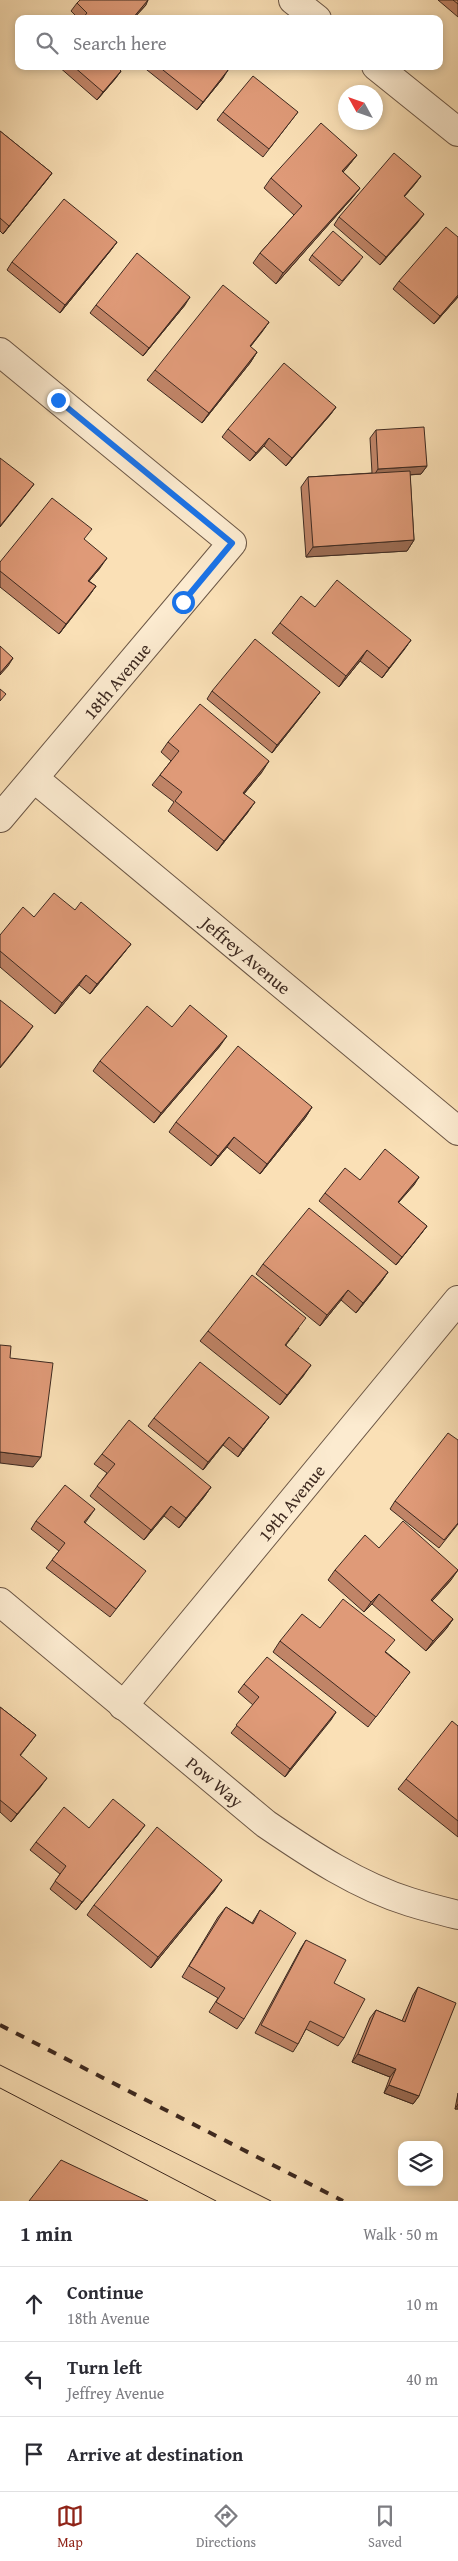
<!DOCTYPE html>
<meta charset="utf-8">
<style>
:root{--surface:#fff;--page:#f7f7f7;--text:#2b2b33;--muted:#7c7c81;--line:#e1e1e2;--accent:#8f2418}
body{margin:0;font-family:"Gentium Book Plus",serif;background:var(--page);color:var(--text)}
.controls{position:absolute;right:15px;bottom:15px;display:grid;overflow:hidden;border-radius:10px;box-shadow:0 2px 8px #0003}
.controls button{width:45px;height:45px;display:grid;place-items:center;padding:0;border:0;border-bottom:1px solid var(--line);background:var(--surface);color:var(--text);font:25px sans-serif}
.compass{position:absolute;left:338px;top:85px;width:45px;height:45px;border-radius:50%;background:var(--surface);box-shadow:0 2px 8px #0003;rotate:310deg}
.stop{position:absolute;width:15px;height:15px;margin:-11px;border:4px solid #1a73e8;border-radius:50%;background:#fff}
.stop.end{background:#1a73e8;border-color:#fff;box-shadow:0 1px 5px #0008}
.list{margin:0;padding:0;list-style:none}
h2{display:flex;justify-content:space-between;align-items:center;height:65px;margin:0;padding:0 20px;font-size:21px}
h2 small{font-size:16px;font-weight:400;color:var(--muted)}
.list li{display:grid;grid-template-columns:32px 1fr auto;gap:15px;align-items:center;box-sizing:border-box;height:75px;padding:0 20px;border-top:1px solid var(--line)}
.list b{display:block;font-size:19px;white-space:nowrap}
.list p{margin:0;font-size:16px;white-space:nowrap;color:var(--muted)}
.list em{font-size:16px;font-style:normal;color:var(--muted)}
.icon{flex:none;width:28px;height:28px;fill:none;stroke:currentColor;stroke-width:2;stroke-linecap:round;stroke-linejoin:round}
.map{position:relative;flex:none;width:458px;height:2201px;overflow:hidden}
.search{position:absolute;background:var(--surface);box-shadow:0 2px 8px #0003;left:15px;right:15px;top:15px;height:55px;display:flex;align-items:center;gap:12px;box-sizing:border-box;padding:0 18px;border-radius:10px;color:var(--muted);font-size:19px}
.sheet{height:290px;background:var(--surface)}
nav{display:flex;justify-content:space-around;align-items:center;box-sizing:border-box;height:70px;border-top:1px solid var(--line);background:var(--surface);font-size:14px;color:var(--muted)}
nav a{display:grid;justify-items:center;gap:2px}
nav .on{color:var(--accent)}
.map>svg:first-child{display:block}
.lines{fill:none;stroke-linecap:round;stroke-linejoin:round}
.minor-casing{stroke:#6c5746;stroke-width:30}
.minor{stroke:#fcebd0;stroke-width:28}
.tram{stroke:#3d2920;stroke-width:1}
.rail{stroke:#3d2920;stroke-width:4;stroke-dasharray:9 9;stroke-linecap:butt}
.wall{fill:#c08467;stroke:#3d2920}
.shaded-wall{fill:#9c6c54;stroke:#3d2920}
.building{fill:#df9a78;stroke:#3d2920}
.route{stroke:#1a73e8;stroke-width:6}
.labels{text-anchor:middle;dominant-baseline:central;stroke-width:4;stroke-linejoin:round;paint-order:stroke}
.street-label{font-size:18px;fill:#3d2920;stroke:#fcebd0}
</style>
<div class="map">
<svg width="458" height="2201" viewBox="0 0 458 2201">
<rect width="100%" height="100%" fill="#fae0b6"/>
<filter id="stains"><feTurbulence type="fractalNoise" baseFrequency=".004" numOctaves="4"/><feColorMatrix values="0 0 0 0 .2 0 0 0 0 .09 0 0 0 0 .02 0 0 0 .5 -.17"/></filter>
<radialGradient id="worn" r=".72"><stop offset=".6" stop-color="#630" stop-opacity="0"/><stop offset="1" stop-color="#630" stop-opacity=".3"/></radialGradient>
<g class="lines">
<g class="minor-casing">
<g id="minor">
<polyline points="293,0 317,19"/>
<polyline points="376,66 458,132"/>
<polyline points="0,352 232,543 0,818"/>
<path id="s1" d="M35 779 458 1131"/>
<path id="s2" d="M0 1602 266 1824C310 1854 358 1886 410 1902 426 1907 442 1911 458 1915"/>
<path id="s3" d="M123 1706 458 1300"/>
</g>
</g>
<use href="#minor" class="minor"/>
<g class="tram">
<polyline points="0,2065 271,2201"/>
<polyline points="0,2088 216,2201"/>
</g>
<polyline class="rail" points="0,2025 343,2201"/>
</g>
<g class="wall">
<polygon points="438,0 458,0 458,17"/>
<polygon points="77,3 146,5 133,19 79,19 71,11"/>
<polygon points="58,66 116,66 121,71 115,79 97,100"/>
<polygon points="142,66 224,66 223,78 197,110"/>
<polygon points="223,112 298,112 263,157 217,120"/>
<polygon points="0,131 52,173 46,181 3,234 0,231"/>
<polygon points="357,155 349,165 343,172 360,188 352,198 276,284 253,263 260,253 294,215 264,188 271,178"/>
<polygon points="421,176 415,184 404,197 418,222 380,265 334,225 339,217"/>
<polygon points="117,242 111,250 60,313 7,270 12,262"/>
<polygon points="312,255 360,261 339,286 309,260"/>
<polygon points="399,281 458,297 434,324 393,289"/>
<polygon points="96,305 185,305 143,356 90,313"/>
<polygon points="269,322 250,347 257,352 250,363 202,423 147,380 155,370"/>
<polygon points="336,407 330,415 286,466 264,446 250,461 222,437 228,429"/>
<polygon points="376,430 427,466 421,474 410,475 414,540 407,551 306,557 301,487 308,477 372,473 370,438"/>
<polygon points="84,540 100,568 89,581 96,586 59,634 0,587 0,562"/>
<polygon points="315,607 411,640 382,678 360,661 339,687 272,633 280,623"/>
<polygon points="212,691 320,692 272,753 207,699"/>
<polygon points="168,742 262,772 244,794 248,812 217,851 168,811 174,802 152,785 160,775 171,761 161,752"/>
<polygon points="75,910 131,944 123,954 90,994 79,985 55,1014 0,967 0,935 34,917"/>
<polygon points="172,1027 220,1046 154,1123 93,1071 100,1061"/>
<polygon points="312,1107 305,1118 260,1174 227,1147 211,1166 169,1132 176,1122"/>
<polygon points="419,1177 398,1203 427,1226 396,1265 319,1201 325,1193 360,1180"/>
<polygon points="263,1264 388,1272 381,1282 356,1313 341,1300 320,1326 256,1274"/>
<polygon points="299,1328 286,1345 304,1375 280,1405 200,1341 208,1331"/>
<polygon points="269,1417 238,1457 223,1445 203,1470 148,1426 154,1418"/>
<polygon points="102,1454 211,1487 204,1497 179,1528 164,1516 144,1540 90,1496 107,1473 94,1464"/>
<polygon points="395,1501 458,1524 439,1548 390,1509"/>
<polygon points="95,1509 85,1523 140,1579 110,1617 46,1568 59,1551 31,1529 36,1521"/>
<polygon points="379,1548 451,1580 432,1601 453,1619 446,1629 426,1651 372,1604 364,1612 328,1580 335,1570"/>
<polygon points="320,1628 386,1652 410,1672 368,1727 273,1652 280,1641"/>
<polygon points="244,1684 336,1712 285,1777 231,1733 253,1705 238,1692"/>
<polygon points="0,1707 36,1735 20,1756 41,1786 11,1822 0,1812"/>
<polygon points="458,1726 458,1837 398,1789 406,1779"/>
<polygon points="89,1828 139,1833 76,1910 50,1889 60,1874 30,1850 36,1842"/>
<polygon points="215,1890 151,1968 87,1915 94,1905"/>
<polygon points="226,1907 252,1923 260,1910 244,2019 237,2029 209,2012 218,1998 182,1977 218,1917"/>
<polygon points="306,1940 334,1983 344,2038 338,2046 306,2029 298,2044 293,2052 255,2033 301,1948"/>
<polygon points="418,1987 419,2096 413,2104 384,2093 390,2077 352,2062 370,2018 376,2010 402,2021 413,1995"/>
<polygon points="458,2093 458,2109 455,2109"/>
</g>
<g class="shaded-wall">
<polygon points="148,0 146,5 133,19 132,19"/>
<polygon points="228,70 223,78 197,110 203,102"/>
<polygon points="121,71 115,79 97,100 103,92"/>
<polygon points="357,155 349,165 335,182 342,171"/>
<polygon points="52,173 46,181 3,234 9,226"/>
<polygon points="421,176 415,184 398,204 404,196"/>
<polygon points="360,188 352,198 276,284 283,273"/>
<polygon points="424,214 418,222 380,265 386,257"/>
<polygon points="117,242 111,250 60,313 65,305"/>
<polygon points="458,295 458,297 434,324 440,316"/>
<polygon points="190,297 185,305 143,356 149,348"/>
<polygon points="269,322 262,332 243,356 250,346"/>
<polygon points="257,352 250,363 202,423 209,413"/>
<polygon points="336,407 330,415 286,466 292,458"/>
<polygon points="269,438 264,446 250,461 256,453"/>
<polygon points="427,466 421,474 373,477 378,469"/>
<polygon points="34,484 28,492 0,527 0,526"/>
<polygon points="414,540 407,551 306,557 313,547"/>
<polygon points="107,558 100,568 81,591 88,581"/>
<polygon points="96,586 89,596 59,634 66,624"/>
<polygon points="411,640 404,650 382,678 389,668"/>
<polygon points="367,650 360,661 339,687 346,676"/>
<polygon points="13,658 8,666 0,675 0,673"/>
<polygon points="320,692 314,700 272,753 277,745"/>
<polygon points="269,761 262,772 236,803 243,793"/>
<polygon points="255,802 248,812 217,851 224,841"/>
<polygon points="131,944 123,954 90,994 97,984"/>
<polygon points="86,975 79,985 55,1014 62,1003"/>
<polygon points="33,1026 25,1037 0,1068 0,1067"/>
<polygon points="227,1036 220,1046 154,1123 161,1113"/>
<polygon points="312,1107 305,1118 260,1174 267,1164"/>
<polygon points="234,1137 227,1147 211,1166 218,1156"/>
<polygon points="419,1177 414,1185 392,1210 398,1202"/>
<polygon points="427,1226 421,1234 396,1265 402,1257"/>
<polygon points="388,1272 381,1282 356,1313 363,1303"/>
<polygon points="348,1290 341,1300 320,1326 327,1315"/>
<polygon points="311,1365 304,1375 280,1405 287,1395"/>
<polygon points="269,1417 263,1425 238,1457 243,1449"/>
<polygon points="229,1437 223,1445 203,1470 208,1462"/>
<polygon points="0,1452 41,1457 33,1467 0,1463"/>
<polygon points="211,1487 204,1497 179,1528 186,1518"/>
<polygon points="171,1506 164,1516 144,1540 151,1530"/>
<polygon points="458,1570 451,1580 424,1610 431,1600"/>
<polygon points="379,1594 372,1604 364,1612 371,1602"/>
<polygon points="453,1619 446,1629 426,1651 433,1641"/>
<polygon points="336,1712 331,1720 285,1777 290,1769"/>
<polygon points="47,1778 41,1786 11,1822 17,1814"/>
<polygon points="145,1825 139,1833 76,1910 82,1902"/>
<polygon points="222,1880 215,1890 151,1968 158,1957"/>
<polygon points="358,2054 396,2069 390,2077 352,2062"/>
<polygon points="389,2085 419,2096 413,2104 384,2093"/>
<polygon points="458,2104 458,2109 455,2109"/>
</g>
<g class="building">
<polygon points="80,0 148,0 132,19 82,19 87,13 77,3"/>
<polygon points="453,0 458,0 458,4"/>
<polygon points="181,15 185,19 178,19"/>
<polygon points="73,66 116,66 121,71 103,92"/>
<polygon points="158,66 224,66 228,70 203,102"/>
<polygon points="253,76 298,112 269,149 223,112"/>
<polygon points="321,123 357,155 342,171 360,188 283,273 260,253 302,206 271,178"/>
<polygon points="0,131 52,173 9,226 0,218"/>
<polygon points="394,153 421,176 404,196 424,214 386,257 339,217"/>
<polygon points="64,199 117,242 65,305 12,262"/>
<polygon points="446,227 458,237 458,295 440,316 399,281"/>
<polygon points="333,231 363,257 342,281 312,255"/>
<polygon points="137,253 190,297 149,348 96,305"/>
<polygon points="223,285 269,322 250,346 257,352 209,413 155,370"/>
<polygon points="284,363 336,407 292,458 269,438 256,453 228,429"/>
<polygon points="424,427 427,466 378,469 376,430"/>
<polygon points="0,458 34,484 0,526"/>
<polygon points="410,471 414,540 313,547 308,477"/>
<polygon points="52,498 92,529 84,539 107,558 88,581 96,586 66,624 0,571 0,562"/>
<polygon points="337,580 411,640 389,668 367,650 346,676 280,623 301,596 315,607"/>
<polygon points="255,639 320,692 277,745 212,691"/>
<polygon points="0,646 13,658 0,673"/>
<polygon points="0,689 6,694 0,701"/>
<polygon points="200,704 269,761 243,793 255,802 224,841 175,801 182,792 160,775 179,751 168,742"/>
<polygon points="54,893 75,910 81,902 131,944 97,984 86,975 62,1003 0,951 0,935 23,907 34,917"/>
<polygon points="0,1000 33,1026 0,1067"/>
<polygon points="190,1005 227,1036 161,1113 100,1061 147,1006 172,1027"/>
<polygon points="238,1046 312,1107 267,1164 234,1137 218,1156 176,1122"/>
<polygon points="385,1149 419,1177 398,1202 427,1226 402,1257 325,1193 345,1168 360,1180"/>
<polygon points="309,1208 388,1272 363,1303 348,1290 327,1315 263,1264"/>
<polygon points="252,1275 306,1318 285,1345 311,1365 287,1395 208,1331"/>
<polygon points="0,1345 11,1346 10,1358 53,1363 41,1457 0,1452"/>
<polygon points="200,1362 269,1417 243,1449 229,1437 208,1462 154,1418"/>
<polygon points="129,1420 211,1487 186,1518 171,1506 151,1530 97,1486 115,1464 102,1454"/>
<polygon points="448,1433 458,1440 458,1523 444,1540 395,1501"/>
<polygon points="65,1485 95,1509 84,1522 146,1571 116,1609 52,1560 65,1543 36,1521"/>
<polygon points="403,1521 458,1570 431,1600 453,1619 433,1641 379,1594 371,1602 335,1570 365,1535 379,1548"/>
<polygon points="343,1599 395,1640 385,1652 410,1672 376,1717 280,1641 302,1614 320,1628"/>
<polygon points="267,1657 336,1712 290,1769 236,1725 259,1697 244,1684"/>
<polygon points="0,1707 36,1735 20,1755 47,1778 17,1814 0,1800"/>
<polygon points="452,1721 458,1726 458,1821 406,1779"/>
<polygon points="113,1799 145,1825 82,1902 55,1881 66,1866 36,1842 64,1807 89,1828"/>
<polygon points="157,1827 222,1880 158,1957 94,1905"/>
<polygon points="226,1907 253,1924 260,1910 296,1933 244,2019 216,2002 225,1988 189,1966"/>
<polygon points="306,1940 346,1960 334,1983 365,1999 344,2038 310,2021 298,2044 261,2025"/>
<polygon points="418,1987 456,2003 419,2096 389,2085 396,2069 358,2054 376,2010 405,2022"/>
<polygon points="61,2160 148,2201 29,2201"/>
</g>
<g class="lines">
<polyline class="route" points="58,400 232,543 183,602"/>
</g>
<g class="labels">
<g class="street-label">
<text transform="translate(117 681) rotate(-50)">18th Avenue</text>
<text stroke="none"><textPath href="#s1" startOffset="275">Jeffrey Avenue</textPath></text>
<text stroke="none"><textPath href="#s3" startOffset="264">19th Avenue</textPath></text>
<text stroke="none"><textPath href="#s2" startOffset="280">Pow Way</textPath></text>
</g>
</g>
<rect width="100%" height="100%" filter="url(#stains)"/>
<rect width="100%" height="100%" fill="url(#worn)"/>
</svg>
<div class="controls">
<button><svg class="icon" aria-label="layers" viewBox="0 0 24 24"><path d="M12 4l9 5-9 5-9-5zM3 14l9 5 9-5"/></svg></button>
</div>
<svg class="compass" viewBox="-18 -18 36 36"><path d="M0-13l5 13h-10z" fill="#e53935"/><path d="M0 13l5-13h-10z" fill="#7c7c81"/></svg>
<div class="stop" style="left:183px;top:602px"></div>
<div class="stop end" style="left:58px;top:400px"></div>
<div class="search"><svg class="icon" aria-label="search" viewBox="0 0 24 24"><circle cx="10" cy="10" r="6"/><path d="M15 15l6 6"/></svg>Search here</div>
</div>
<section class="sheet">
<h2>1 min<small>Walk · 50 m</small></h2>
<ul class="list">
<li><svg class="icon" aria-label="ahead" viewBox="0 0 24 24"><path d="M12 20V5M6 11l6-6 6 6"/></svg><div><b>Continue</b><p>18th Avenue</p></div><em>10 m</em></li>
<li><svg class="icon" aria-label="left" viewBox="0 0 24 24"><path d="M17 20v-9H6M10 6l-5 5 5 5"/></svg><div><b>Turn left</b><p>Jeffrey Avenue</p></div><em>40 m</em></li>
<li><svg class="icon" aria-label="arrive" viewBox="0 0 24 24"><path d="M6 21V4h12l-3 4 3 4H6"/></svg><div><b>Arrive at destination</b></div></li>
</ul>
</section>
<nav>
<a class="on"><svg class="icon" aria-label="map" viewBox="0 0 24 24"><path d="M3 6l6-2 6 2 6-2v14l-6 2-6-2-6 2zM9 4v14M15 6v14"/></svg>Map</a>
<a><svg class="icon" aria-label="directions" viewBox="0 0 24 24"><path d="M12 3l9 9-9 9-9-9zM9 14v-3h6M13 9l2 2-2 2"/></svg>Directions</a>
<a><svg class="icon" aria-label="saved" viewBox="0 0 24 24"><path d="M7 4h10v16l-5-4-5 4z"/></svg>Saved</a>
</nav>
